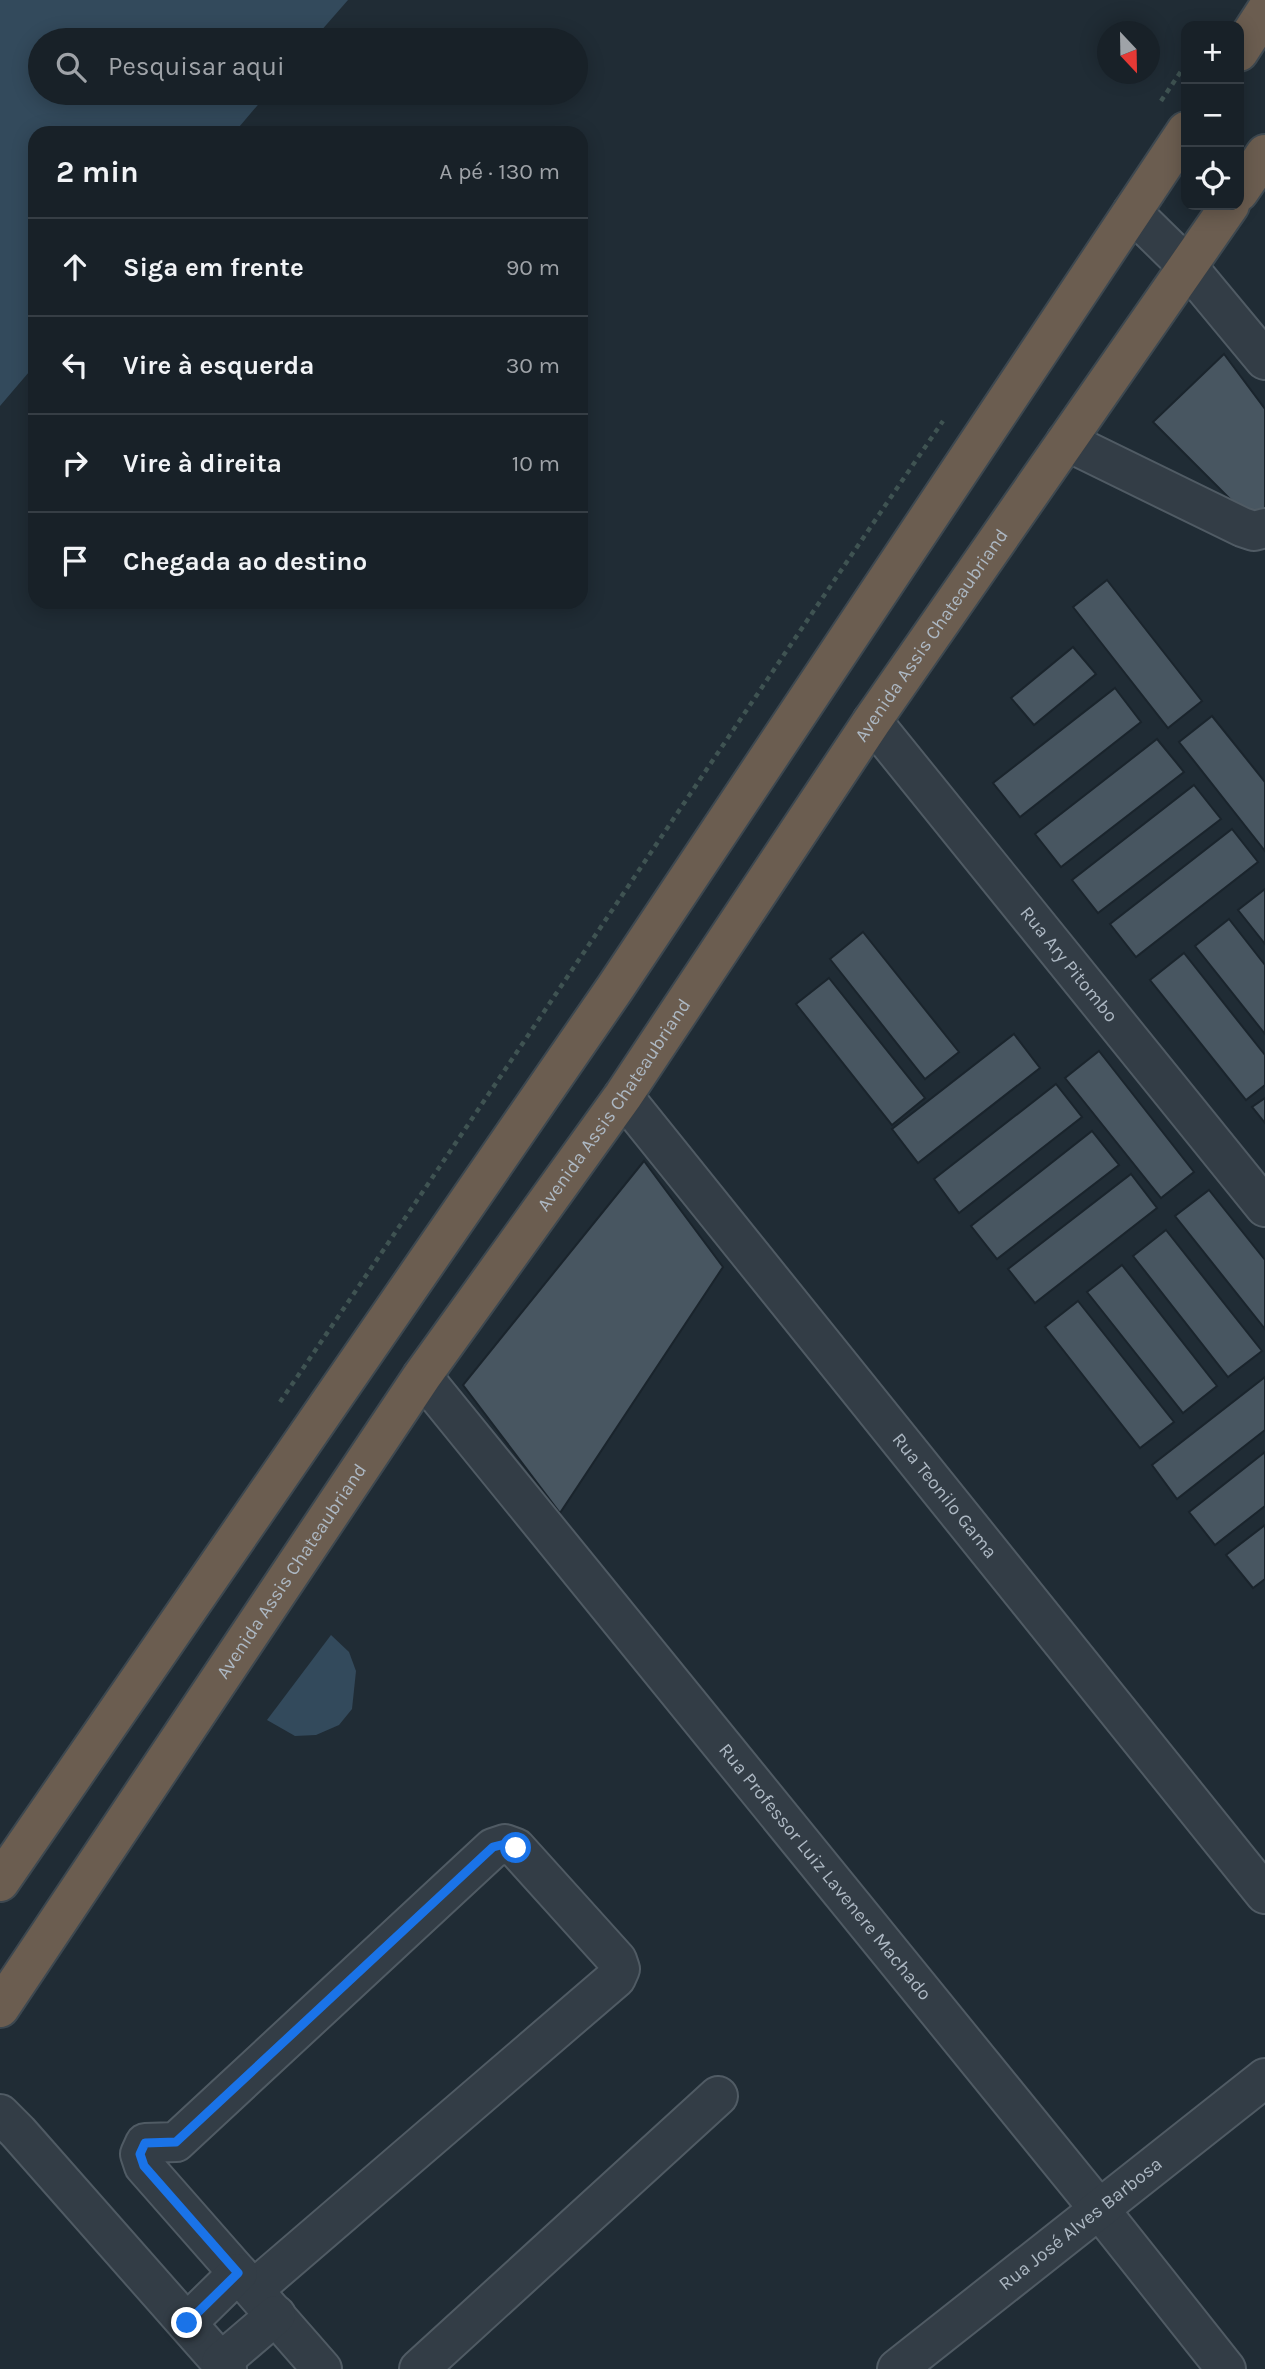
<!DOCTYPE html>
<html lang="pt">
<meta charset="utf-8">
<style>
:root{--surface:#182128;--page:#252e34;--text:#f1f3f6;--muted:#9fa3a8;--line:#363e45}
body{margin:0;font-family:Karla,sans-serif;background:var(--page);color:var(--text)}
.controls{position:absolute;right:21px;top:21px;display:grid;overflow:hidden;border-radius:14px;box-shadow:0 4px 18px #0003}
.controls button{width:63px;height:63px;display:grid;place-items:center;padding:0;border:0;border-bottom:2px solid var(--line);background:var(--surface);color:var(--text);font:35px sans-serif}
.compass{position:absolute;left:1097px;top:21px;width:63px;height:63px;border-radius:50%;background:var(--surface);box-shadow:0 4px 18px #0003;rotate:158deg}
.stop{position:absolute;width:21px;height:21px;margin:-16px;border:5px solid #1a73e8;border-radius:50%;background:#fff}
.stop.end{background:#1a73e8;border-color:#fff;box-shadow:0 2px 7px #0008}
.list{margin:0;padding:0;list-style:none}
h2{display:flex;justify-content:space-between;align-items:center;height:91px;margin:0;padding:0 28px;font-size:30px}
h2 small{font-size:23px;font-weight:400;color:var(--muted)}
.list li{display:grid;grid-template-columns:46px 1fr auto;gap:21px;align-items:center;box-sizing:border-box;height:98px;padding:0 28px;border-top:2px solid var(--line)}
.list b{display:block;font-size:26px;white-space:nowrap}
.list em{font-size:23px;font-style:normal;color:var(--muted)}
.icon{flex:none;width:38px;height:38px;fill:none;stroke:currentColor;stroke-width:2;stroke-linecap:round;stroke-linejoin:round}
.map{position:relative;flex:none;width:1265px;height:2369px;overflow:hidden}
.search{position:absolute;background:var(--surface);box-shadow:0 4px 18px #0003;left:28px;top:28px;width:560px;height:77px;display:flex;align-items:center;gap:18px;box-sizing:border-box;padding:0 24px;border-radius:38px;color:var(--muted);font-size:26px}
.panel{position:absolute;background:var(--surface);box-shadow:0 4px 18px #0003;left:28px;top:126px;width:560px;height:483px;border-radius:21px}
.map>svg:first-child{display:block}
.water{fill:#334a5c}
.building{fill:#485661;stroke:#1a242c;stroke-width:2}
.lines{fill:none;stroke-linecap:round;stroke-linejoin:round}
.minor-casing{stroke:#505b64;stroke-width:42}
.highway-casing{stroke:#3d4850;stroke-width:42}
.path{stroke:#3f5352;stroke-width:4.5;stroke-dasharray:5 5;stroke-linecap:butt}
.minor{stroke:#333d46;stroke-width:38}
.highway{stroke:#6b5d50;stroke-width:38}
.route{stroke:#1a73e8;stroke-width:9}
.labels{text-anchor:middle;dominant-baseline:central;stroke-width:5;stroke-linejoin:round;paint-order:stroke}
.street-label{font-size:19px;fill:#adb8c3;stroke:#19222a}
</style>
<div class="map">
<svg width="1265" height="2369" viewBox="0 0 1265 2369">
<rect width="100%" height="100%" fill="#202c35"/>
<g class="water">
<polygon points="0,0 348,0 313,40 40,40 40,93 268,93 234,133 35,133 35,365 0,406"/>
<polygon points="331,1635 349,1652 356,1671 352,1709 339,1725 316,1735 295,1736 267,1720"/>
</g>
<g class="building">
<polygon points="1224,354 1265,409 1265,511 1254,523 1153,422"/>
<polygon points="1107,580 1202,701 1168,728 1073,607"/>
<polygon points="1073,647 1096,674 1034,725 1011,698"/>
<polygon points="1115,688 1141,722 1020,817 993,783"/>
<polygon points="1212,716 1265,782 1265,851 1179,742"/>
<polygon points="1157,739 1184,772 1061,867 1035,834"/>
<polygon points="1194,785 1221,819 1098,913 1072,880"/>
<polygon points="1232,829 1258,862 1136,957 1110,924"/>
<polygon points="1265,889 1265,944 1238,910"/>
<polygon points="1229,919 1265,965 1265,1034 1195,946"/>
<polygon points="863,932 959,1052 925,1079 830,959"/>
<polygon points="1184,953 1265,1055 1265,1085 1246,1100 1150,980"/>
<polygon points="829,978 925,1098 892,1125 796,1004"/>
<polygon points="1014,1034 1040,1068 918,1163 892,1129"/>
<polygon points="1099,1051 1194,1172 1161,1198 1065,1078"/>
<polygon points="1056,1084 1082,1117 959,1213 934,1179"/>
<polygon points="1265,1098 1265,1123 1252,1107"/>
<polygon points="1092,1131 1119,1165 997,1259 971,1226"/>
<polygon points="644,1161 723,1267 560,1513 463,1385"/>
<polygon points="1131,1174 1157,1208 1035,1303 1008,1269"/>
<polygon points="1209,1190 1265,1260 1265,1329 1175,1216"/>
<polygon points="1166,1230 1262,1351 1228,1377 1133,1256"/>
<polygon points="1122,1265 1217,1386 1183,1413 1087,1292"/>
<polygon points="1078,1301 1174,1422 1140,1448 1045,1327"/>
<polygon points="1265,1377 1265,1430 1177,1499 1152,1465"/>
<polygon points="1265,1452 1265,1506 1215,1545 1189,1512"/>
<polygon points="1265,1525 1265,1579 1253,1588 1226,1555"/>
</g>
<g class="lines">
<g class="minor-casing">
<g id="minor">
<polyline points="1132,212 1187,266 1265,360"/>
<polyline points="1066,441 1242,527 1254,531 1265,528"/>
<path id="s1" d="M872 721 1265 1207"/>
<path id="s2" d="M623 1096 1265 1894"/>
<path id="s3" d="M422 1376 1099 2209 1226 2369"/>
<polyline points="0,2114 18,2132 227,2369"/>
<polyline points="253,2290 616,1978 620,1969 617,1960 516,1848 505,1844 493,1848 176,2142 145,2143 140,2154 144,2166 238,2273 322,2369"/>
<polyline points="187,2323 238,2273"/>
<polyline points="221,2362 276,2315"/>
<polyline points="419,2369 718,2096"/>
<path id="s4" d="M897 2369 1265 2078"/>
</g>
</g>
<g class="highway-casing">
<g id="highway">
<polyline points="1239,52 1265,12"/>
<polyline points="1239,192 1265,154"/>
<polyline points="0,1882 615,988 1186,131"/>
<path id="s5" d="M0 2008 422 1376 623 1096 872 721 1230 205"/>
</g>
</g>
<g class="path">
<polyline points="1161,101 1186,64"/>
<path d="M280 1402C503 1076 720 746 943 421"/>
</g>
<use href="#minor" class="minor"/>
<use href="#highway" class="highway"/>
</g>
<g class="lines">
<polyline class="route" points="187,2323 238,2273 144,2166 140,2154 145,2143 176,2142 493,1847 505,1844 516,1848"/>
</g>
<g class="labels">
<g class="street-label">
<text stroke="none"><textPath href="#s5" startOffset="1659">Avenida Assis Chateaubriand</textPath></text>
<text stroke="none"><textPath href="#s1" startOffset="313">Rua Ary Pitombo</textPath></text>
<text stroke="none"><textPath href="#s5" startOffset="1092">Avenida Assis Chateaubriand</textPath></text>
<text stroke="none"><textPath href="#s2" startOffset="513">Rua Teonilo Gama</textPath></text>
<text stroke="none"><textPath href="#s5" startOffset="525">Avenida Assis Chateaubriand</textPath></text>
<text stroke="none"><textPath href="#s3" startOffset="639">Rua Professor Luiz Lavenere Machado</textPath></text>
<text stroke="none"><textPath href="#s4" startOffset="234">Rua José Alves Barbosa</textPath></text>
</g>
</g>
</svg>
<div class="controls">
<button>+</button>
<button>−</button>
<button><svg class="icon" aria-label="locate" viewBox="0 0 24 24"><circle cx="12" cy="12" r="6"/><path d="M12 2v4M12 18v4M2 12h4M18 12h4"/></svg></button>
</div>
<svg class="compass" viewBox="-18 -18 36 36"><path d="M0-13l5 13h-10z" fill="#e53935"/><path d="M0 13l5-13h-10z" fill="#9fa3a8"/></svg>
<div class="stop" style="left:516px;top:1848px"></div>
<div class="stop end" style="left:187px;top:2323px"></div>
<div class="search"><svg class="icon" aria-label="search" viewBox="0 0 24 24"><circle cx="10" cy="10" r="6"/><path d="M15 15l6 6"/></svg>Pesquisar aqui</div>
<section class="panel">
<h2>2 min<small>A pé · 130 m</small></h2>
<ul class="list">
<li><svg class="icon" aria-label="ahead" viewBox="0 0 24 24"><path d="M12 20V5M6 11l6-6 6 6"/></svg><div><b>Siga em frente</b></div><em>90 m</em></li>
<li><svg class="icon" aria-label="left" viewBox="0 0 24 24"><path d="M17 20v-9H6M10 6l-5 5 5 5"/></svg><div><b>Vire à esquerda</b></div><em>30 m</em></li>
<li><svg class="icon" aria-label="right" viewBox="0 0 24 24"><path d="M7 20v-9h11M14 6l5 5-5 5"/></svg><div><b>Vire à direita</b></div><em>10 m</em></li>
<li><svg class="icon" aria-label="arrive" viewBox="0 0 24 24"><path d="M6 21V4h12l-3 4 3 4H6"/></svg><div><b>Chegada ao destino</b></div></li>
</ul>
</section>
</div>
